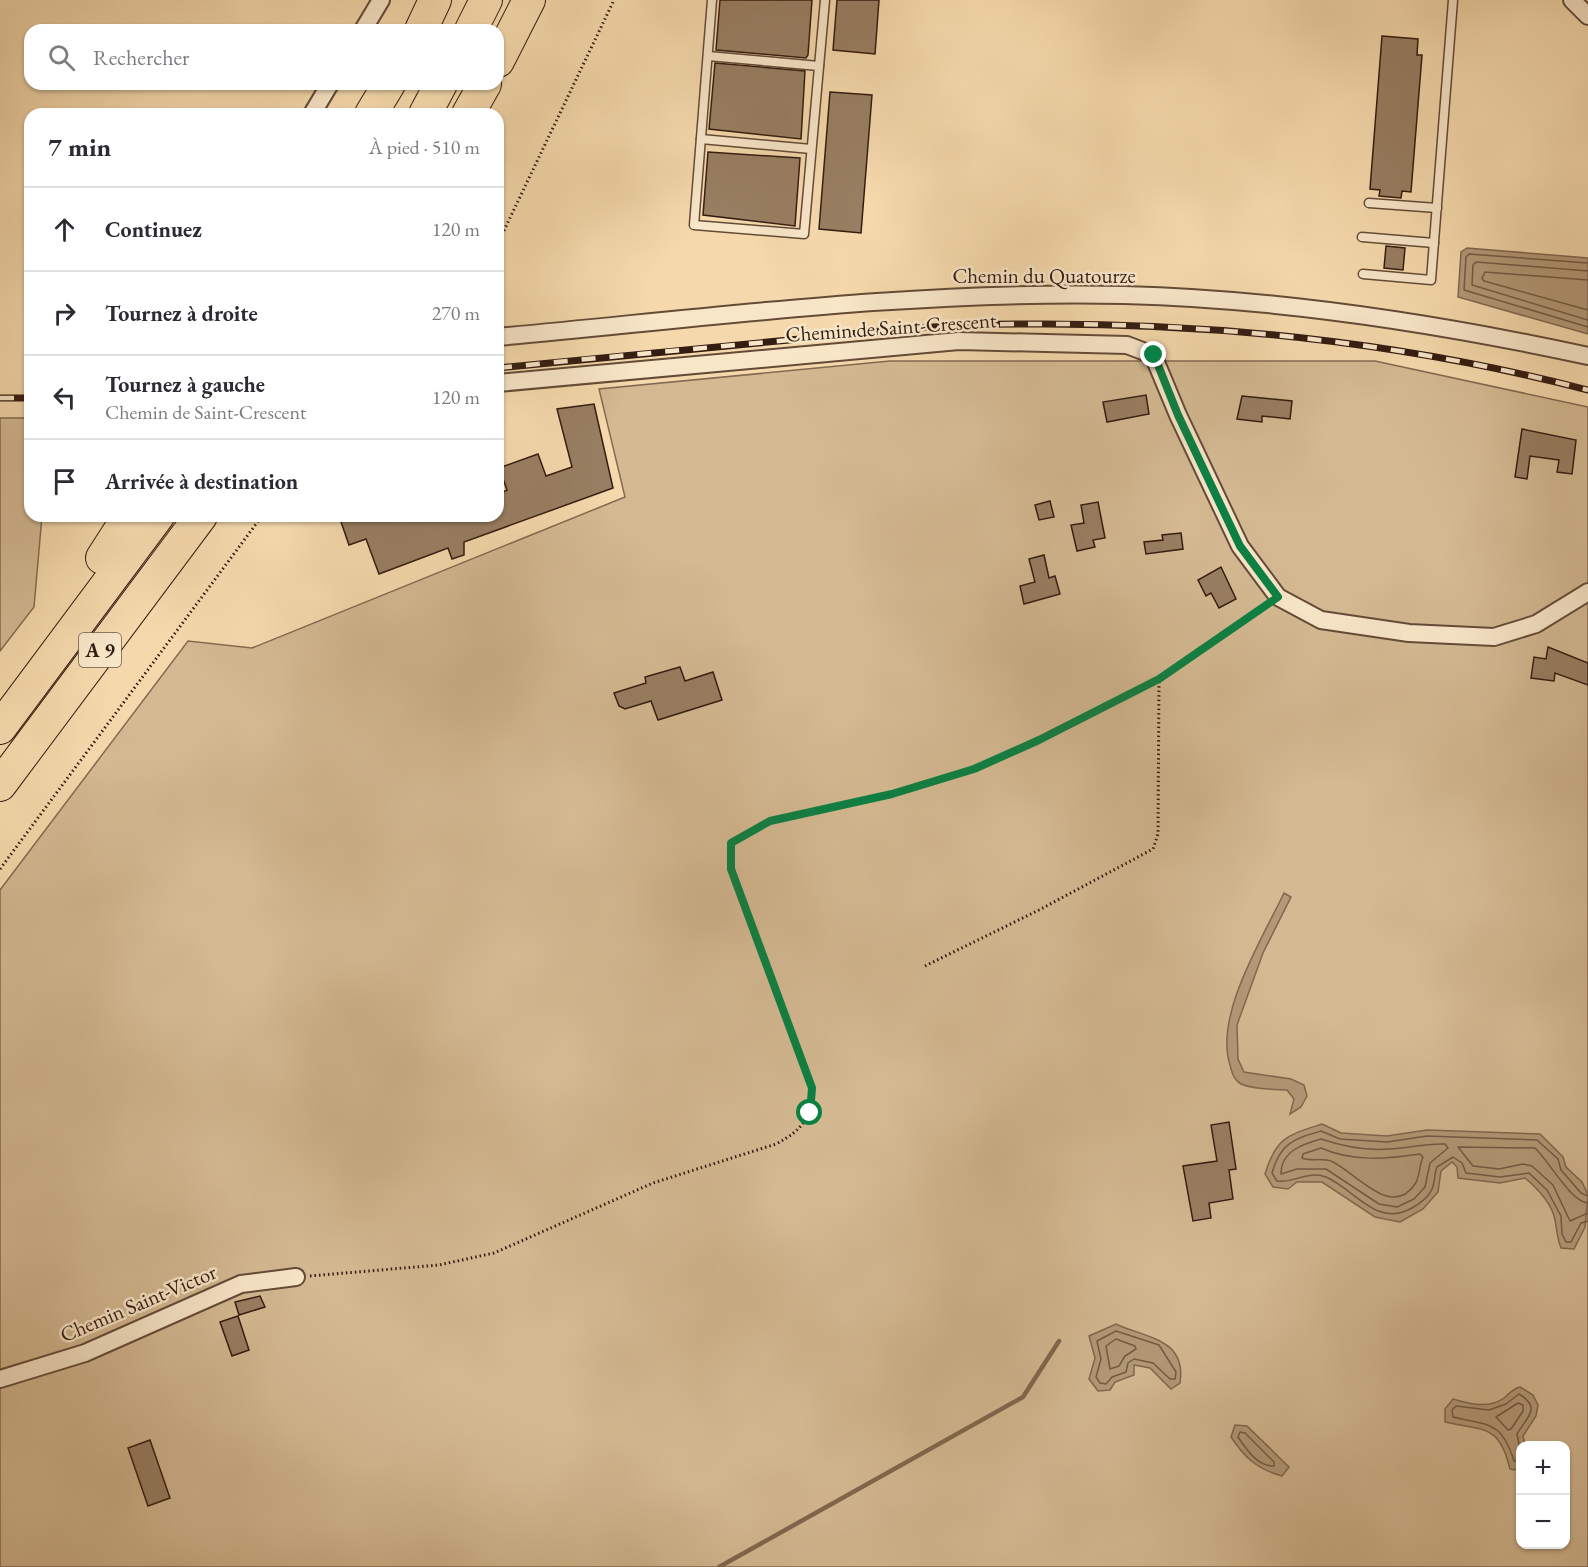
<!DOCTYPE html>
<html lang="fr">
<meta charset="utf-8">
<style>
:root{--surface:#fff;--page:#f2f2f3;--text:#2b2b33;--muted:#7c7c81;--line:#e1e1e2}
body{margin:0;font-family:"EB Garamond",serif;background:var(--page);color:var(--text)}
.controls{position:absolute;right:18px;bottom:18px;display:grid;overflow:hidden;border-radius:12px;box-shadow:0 2px 4px #0004}
.controls button{width:54px;height:54px;display:grid;place-items:center;padding:0;border:0;border-bottom:2px solid var(--line);background:var(--surface);color:var(--text);font:30px sans-serif}
.stop{position:absolute;width:18px;height:18px;margin:-14px;border:4px solid #0b8043;border-radius:50%;background:#fff}
.stop.end{background:#0b8043;border-color:#fff;box-shadow:0 2px 6px #0008}
.list{margin:0;padding:0;list-style:none}
h2{display:flex;justify-content:space-between;align-items:center;height:78px;margin:0;padding:0 24px;font-size:26px}
h2 small{font-size:20px;font-weight:400;color:var(--muted)}
.list li{display:grid;grid-template-columns:39px 1fr auto;gap:18px;align-items:center;box-sizing:border-box;height:84px;padding:0 24px;border-top:2px solid var(--line)}
.list b{display:block;font-size:22px;white-space:nowrap}
.list p{margin:0;font-size:20px;white-space:nowrap;color:var(--muted)}
.list em{font-size:20px;font-style:normal;color:var(--muted)}
.icon{flex:none;width:33px;height:33px;fill:none;stroke:currentColor;stroke-width:2;stroke-linecap:round;stroke-linejoin:round}
.map{position:relative;flex:none;width:1588px;height:1567px;overflow:hidden}
.search{position:absolute;background:var(--surface);box-shadow:0 2px 4px #0004;left:24px;top:24px;width:480px;height:66px;display:flex;align-items:center;gap:15px;box-sizing:border-box;padding:0 21px;border-radius:18px;color:var(--muted);font-size:22px}
.panel{position:absolute;background:var(--surface);box-shadow:0 2px 4px #0004;left:24px;top:108px;width:480px;height:414px;border-radius:18px}
.map>svg:first-child{display:block}
.green{fill:#d4b992;stroke:#846a52;stroke-width:1.5;fill-rule:evenodd}
.water{fill:#b39977;stroke:#80674e;stroke-width:1.5}
.lines{fill:none;stroke-linecap:round;stroke-linejoin:round}
.shore{stroke:#745a44;stroke-width:1.5}
.stream{stroke:#80674e;stroke-width:4.5}
.building{fill:#987e62;stroke:#341c11;stroke-width:1.5}
.lane-casing{stroke:#644b38;stroke-width:11}
.street-casing{stroke:#644b38;stroke-width:20}
.highway-casing{stroke:#341c11;stroke-width:34}
.path{stroke:#341c11;stroke-width:3;stroke-dasharray:1.5 3;stroke-linecap:butt}
.lane{stroke:#f8e6c9;stroke-width:8}
.street{stroke:#f8e6c9;stroke-width:16}
.highway{stroke:#f5d9ac;stroke-width:32}
.rail-casing{stroke:#341c11;stroke-width:7}
.rail{stroke:#f8e6c9;stroke-width:4.5;stroke-dasharray:14;stroke-linecap:butt}
.route{stroke:#0b8043;stroke-width:8}
.labels{text-anchor:middle;dominant-baseline:central;stroke-width:5;stroke-linejoin:round;paint-order:stroke}
.shield{fill:#f8e6c9;stroke:#6f5948;stroke-width:1.5}
.shield-label{font-size:20px;font-weight:bold;fill:#341c11}
.street-label{font-size:21px;fill:#341c11;stroke:#f8e6c9}
</style>
<div class="map">
<svg width="1588" height="1567" viewBox="0 0 1588 1567">
<rect width="100%" height="100%" fill="#f5d9ac"/>
<filter id="stains"><feTurbulence type="fractalNoise" baseFrequency=".00333" numOctaves="4"/><feColorMatrix values="0 0 0 0 .2 0 0 0 0 .09 0 0 0 0 .02 0 0 0 .5 -.17"/></filter>
<radialGradient id="worn" r=".72"><stop offset=".6" stop-color="#630" stop-opacity="0"/><stop offset="1" stop-color="#630" stop-opacity=".3"/></radialGradient>
<g class="green">
<path d="M890 361H1375L1588 407V1567H0V890L188 641 252 648 625 497 599 389ZM1520 1446H1566V1544H1520Z"/>
<polygon points="0,418 30,418 30,516 42,516 34,607 0,651"/>
</g>
<g class="water">
<polygon points="1467,248 1588,258 1588,334 1458,297 1461,252"/>
<path d="M1284 893 1291 897 1263 953 1237 1025 1238 1059 1244 1072 1291 1079 1304 1085 1307 1096 1301 1107 1290 1114 1294 1099 1287 1090C1274 1089 1254 1090 1241 1084 1234 1080 1232 1073 1230 1065 1214 1016 1262 939 1284 893Z"/>
<path d="M1322 1124 1341 1133 1387 1136 1427 1130 1540 1134 1563 1157 1566 1167 1582 1182 1588 1195 1585 1227 1574 1249 1561 1248C1557 1238 1557 1230 1555 1220 1552 1203 1538 1189 1525 1178L1500 1183 1458 1178 1457 1167 1452 1162 1441 1171 1438 1192 1423 1209 1400 1222 1375 1217 1322 1182H1297L1288 1189 1273 1187 1265 1174C1276 1137 1288 1135 1322 1124Z"/>
<path d="M1116 1324C1145 1338 1187 1338 1180 1383L1171 1389 1150 1368 1134 1365V1375L1115 1382 1110 1390 1098 1391 1089 1379 1095 1358 1089 1336Z"/>
<path d="M1520 1387 1533 1395 1538 1405 1536 1416 1523 1436 1525 1445 1520 1446V1466L1514 1470 1510 1469C1499 1424 1485 1431 1445 1422V1409L1453 1399C1469 1404 1489 1409 1504 1398 1510 1393 1512 1389 1520 1387Z"/>
<path d="M1235 1425 1247 1426 1289 1467 1282 1476C1257 1469 1245 1458 1231 1437Z"/>
</g>
<g class="lines">
<g class="shore">
<polyline points="1588,263 1469,254 1466,257 1464,290 1588,327"/>
<polyline points="1588,271 1476,262 1473,265 1472,285 1588,320"/>
<polyline points="1588,280 1485,272 1482,278 1484,281 1588,310"/>
<path d="M1321 1139C1342 1146 1366 1151 1389 1149 1409 1148 1426 1143 1445 1144L1448 1148 1430 1163 1425 1187 1414 1199 1397 1207 1379 1204 1326 1169H1297L1281 1174C1281 1151 1303 1144 1321 1139Z"/>
<path d="M1321 1148C1352 1162 1387 1159 1420 1154L1423 1157C1419 1165 1420 1177 1415 1184 1392 1219 1357 1174 1333 1162 1323 1157 1311 1162 1302 1158L1303 1154Z"/>
<path d="M1588 1196 1581 1193 1561 1170 1558 1159 1537 1140 1427 1136 1387 1142 1340 1139 1321 1131C1294 1139 1280 1143 1272 1173L1277 1181C1292 1184 1308 1170 1326 1177 1356 1190 1376 1228 1412 1208 1419 1204 1429 1197 1432 1189 1435 1183 1434 1174 1437 1167L1453 1157 1462 1163 1466 1173 1500 1177 1529 1173 1547 1190 1561 1216 1562 1234 1566 1242H1571L1581 1223 1588 1221"/>
<path d="M1588 1203C1571 1202 1549 1161 1535 1148L1458 1147 1473 1166 1499 1169 1523 1164 1532 1166 1553 1185 1570 1221 1588 1213"/>
<polygon points="1116,1331 1159,1345 1176,1372 1175,1379 1170,1379 1153,1363 1134,1359 1128,1363 1126,1372 1112,1377 1106,1384 1100,1383 1096,1377 1101,1359 1097,1341"/>
<polygon points="1116,1339 1135,1346 1136,1349 1125,1356 1119,1366 1110,1369 1106,1346"/>
<polygon points="1518,1403 1523,1405 1523,1411 1511,1429 1508,1430 1496,1417"/>
<path d="M1240 1432 1245 1433 1274 1462V1466C1258 1467 1246 1449 1238 1437Z"/>
<path d="M1520 1449 1517 1434C1527 1417 1542 1408 1519 1394L1506 1404 1489 1410 1456 1406 1452 1410 1453 1417C1489 1426 1501 1420 1514 1461H1520"/>
</g>
<polyline class="stream" points="719,1567 1023,1397 1059,1341"/>
</g>
<g class="building">
<polygon points="720,0 812,0 808,55 806,58 716,50"/>
<polygon points="837,0 879,0 875,54 833,50"/>
<polygon points="1382,36 1418,39 1417,55 1422,55 1411,192 1402,191 1401,198 1379,196 1380,190 1370,189"/>
<polygon points="715,63 805,71 801,139 709,129"/>
<polygon points="830,92 872,95 861,233 819,229"/>
<polygon points="708,152 800,158 795,226 703,215"/>
<polygon points="1386,246 1405,248 1403,270 1384,268"/>
<polygon points="1146,395 1149,414 1107,422 1103,402"/>
<polygon points="1242,396 1292,401 1290,419 1262,416 1262,422 1237,419"/>
<polygon points="594,404 613,488 464,542 464,555 452,559 448,548 379,574 366,539 349,545 339,516 498,516 498,495 507,490 499,468 538,454 546,476 572,467 557,409"/>
<polygon points="1522,429 1576,440 1572,474 1557,472 1559,460 1530,456 1527,479 1515,477"/>
<polygon points="1050,501 1054,517 1039,520 1035,505"/>
<polygon points="1098,502 1105,538 1093,540 1095,547 1077,551 1071,525 1084,523 1081,505"/>
<polygon points="1181,533 1183,549 1146,554 1144,542 1163,540 1162,535"/>
<polygon points="1044,555 1049,578 1055,576 1060,594 1024,604 1020,586 1035,582 1029,559"/>
<polygon points="1221,567 1236,599 1219,608 1211,593 1206,596 1198,580"/>
<polygon points="1548,647 1588,663 1588,685 1555,673 1554,681 1531,678 1534,657 1546,659"/>
<polygon points="680,667 685,681 713,672 722,700 658,720 651,701 625,709 619,706 614,693 646,683 645,677"/>
<polygon points="1229,1122 1236,1169 1229,1170 1233,1199 1209,1203 1211,1218 1193,1221 1183,1166 1217,1161 1211,1125"/>
<polygon points="260,1296 265,1307 239,1315 235,1302"/>
<polygon points="238,1316 249,1350 232,1356 220,1322"/>
<polygon points="150,1440 170,1498 148,1506 128,1448"/>
</g>
<g class="lines">
<g class="lane-casing">
<g id="lane">
<polyline points="712,0 694,225 804,234 825,0"/>
<polyline points="708,56 819,66"/>
<polyline points="701,139 811,149"/>
<polyline points="1369,203 1437,208"/>
<polyline points="1362,237 1434,243"/>
<polyline points="1363,274 1431,280 1453,0"/>
</g>
</g>
<g class="street-casing">
<g id="street">
<polyline points="1572,0 1588,16"/>
<polyline points="363,30 381,0"/>
<polyline points="312,114 330,84"/>
<path d="M498 337C706 318 915 290 1124 295 1281 299 1436 323 1588 356"/>
<polyline points="498,383 959,341 1127,345 1153,355 1178,415 1240,546 1278,597 1321,620 1409,633 1494,637 1536,624 1588,592"/>
<polyline points="0,1379 85,1353 241,1284 296,1277"/>
</g>
</g>
<g class="highway-casing">
<g id="highway">
<polyline points="421,30 435,0"/>
<polyline points="471,30 486,0"/>
<polyline points="498,61 529,0"/>
<polyline points="371,114 389,84"/>
<polyline points="425,114 441,84"/>
<polyline points="468,114 485,84"/>
<polyline points="102,558 129,516"/>
<polyline points="0,728 158,516"/>
<polyline points="0,785 201,516"/>
</g>
</g>
<g class="path">
<polyline points="498,243 614,0"/>
<polyline points="0,869 262,516"/>
<polyline points="925,966 1039,910 1153,849 1158,834 1159,679"/>
<path d="M310 1276 439 1265 494 1253 653 1183 776 1144C804 1129 810 1119 811 1088L731 869V843L770 821 892 794 974 769 1039 740 1159 679 1267 605"/>
</g>
<use href="#lane" class="lane"/>
<use href="#street" class="street"/>
<use href="#highway" class="highway"/>
<g class="rail-casing">
<g id="rail">
<path d="M498 368C595 358 692 349 789 340 849 334 910 327 970 325 1178 319 1387 338 1588 390"/>
<polyline points="0,398 30,398"/>
</g>
</g>
<use href="#rail" class="rail"/>
</g>
<g class="lines">
<polyline class="route" points="810,1113 812,1088 731,869 731,843 770,821 892,794 974,769 1039,740 1159,679 1278,597 1240,546 1178,415 1154,355"/>
</g>
<g class="labels">
<rect class="shield" x="79" y="633" width="42" height="34" rx="4.5"/>
<g class="shield-label">
<text x="100" y="650">A 9</text>
</g>
<g class="street-label">
<text x="1044" y="275">Chemin du Quatourze</text>
<text transform="translate(891 327) rotate(-4)">Chemin de Saint-Crescent</text>
<text transform="translate(138 1303) rotate(-23)">Chemin Saint-Victor</text>
</g>
</g>
<rect width="100%" height="100%" filter="url(#stains)"/>
<rect width="100%" height="100%" fill="url(#worn)"/>
</svg>
<div class="controls">
<button>+</button>
<button>−</button>
</div>
<div class="stop" style="left:810px;top:1113px"></div>
<div class="stop end" style="left:1154px;top:355px"></div>
<div class="search"><svg class="icon" aria-label="search" viewBox="0 0 24 24"><circle cx="10" cy="10" r="6"/><path d="M15 15l6 6"/></svg>Rechercher</div>
<section class="panel">
<h2>7 min<small>À pied · 510 m</small></h2>
<ul class="list">
<li><svg class="icon" aria-label="ahead" viewBox="0 0 24 24"><path d="M12 20V5M6 11l6-6 6 6"/></svg><div><b>Continuez</b></div><em>120 m</em></li>
<li><svg class="icon" aria-label="right" viewBox="0 0 24 24"><path d="M7 20v-9h11M14 6l5 5-5 5"/></svg><div><b>Tournez à droite</b></div><em>270 m</em></li>
<li><svg class="icon" aria-label="left" viewBox="0 0 24 24"><path d="M17 20v-9H6M10 6l-5 5 5 5"/></svg><div><b>Tournez à gauche</b><p>Chemin de Saint-Crescent</p></div><em>120 m</em></li>
<li><svg class="icon" aria-label="arrive" viewBox="0 0 24 24"><path d="M6 21V4h12l-3 4 3 4H6"/></svg><div><b>Arrivée à destination</b></div></li>
</ul>
</section>
</div>
